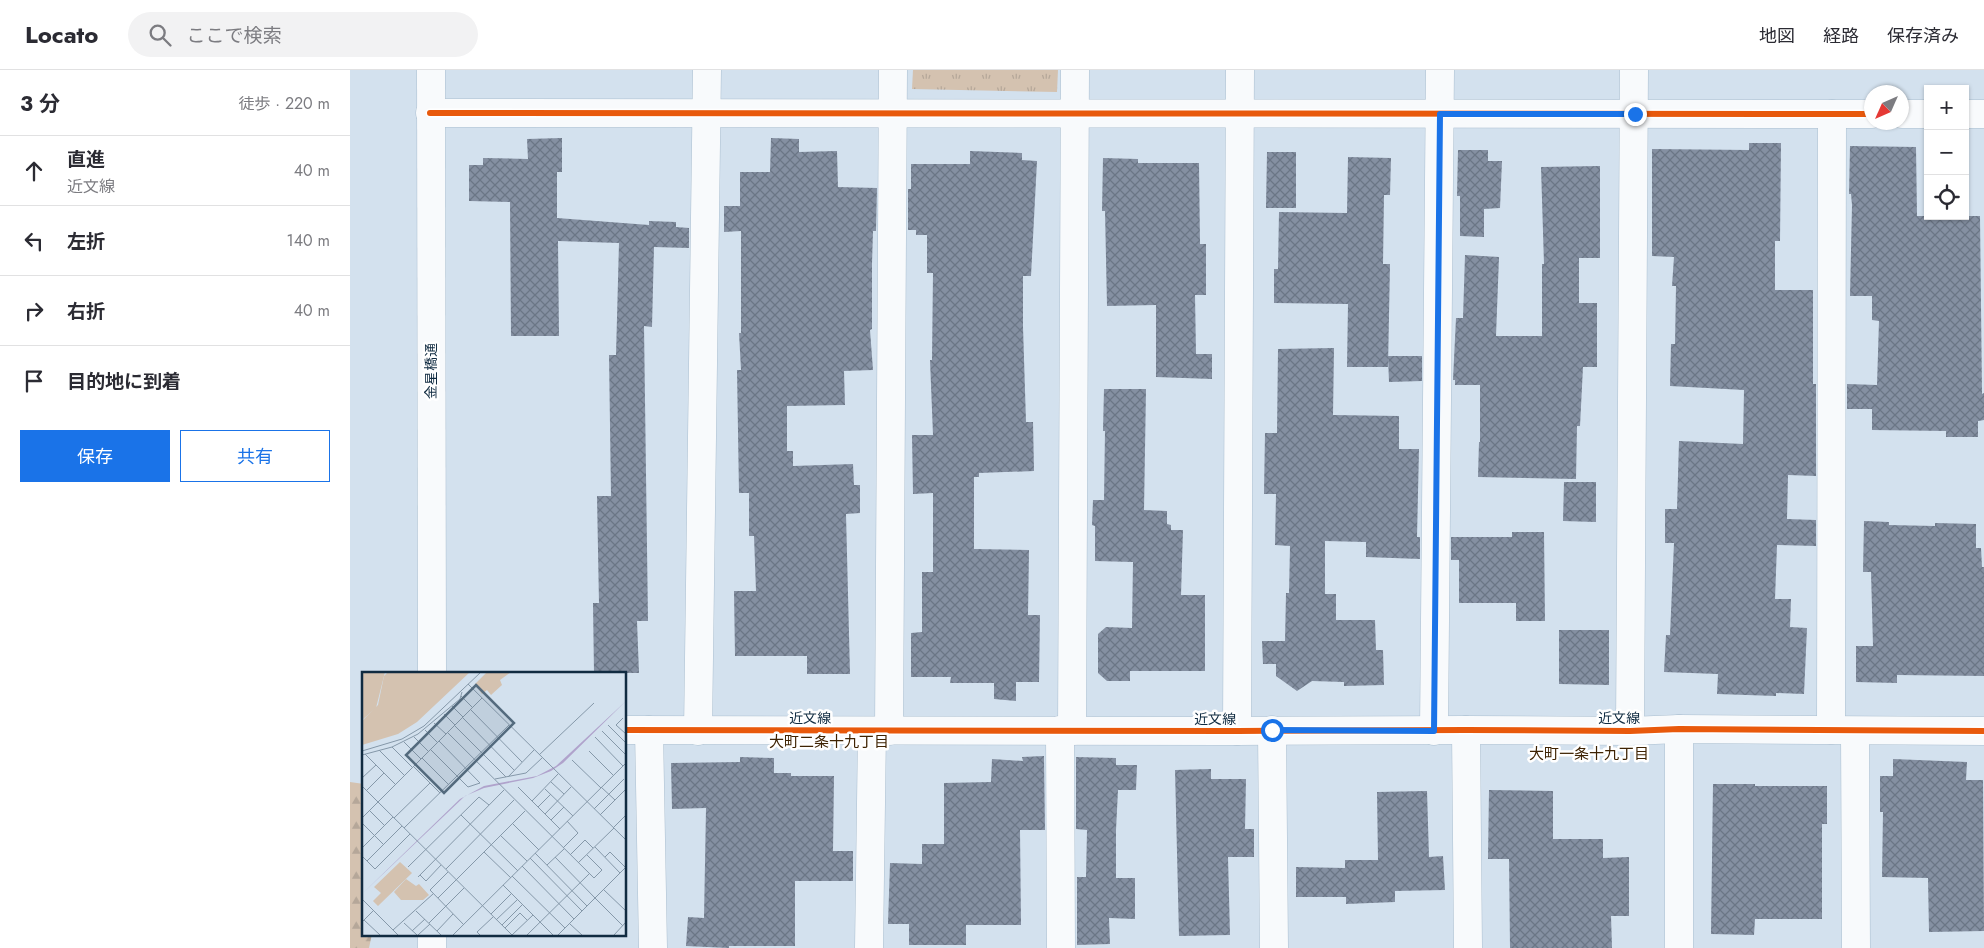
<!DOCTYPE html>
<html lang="ja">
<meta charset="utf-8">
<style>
:root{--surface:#fff;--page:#f2f2f3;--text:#2b2b33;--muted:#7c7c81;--line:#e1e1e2;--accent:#1a73e8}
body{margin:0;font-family:Jost,"Noto Sans JP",sans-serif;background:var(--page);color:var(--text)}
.controls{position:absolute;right:15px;top:15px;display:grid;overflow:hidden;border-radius:0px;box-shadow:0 1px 4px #0004}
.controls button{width:45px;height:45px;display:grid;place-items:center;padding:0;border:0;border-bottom:1px solid var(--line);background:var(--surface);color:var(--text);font:25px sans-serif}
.compass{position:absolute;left:1514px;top:15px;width:45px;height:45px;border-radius:50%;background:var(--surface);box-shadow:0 1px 4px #0004;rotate:225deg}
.stop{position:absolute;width:15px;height:15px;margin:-11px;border:4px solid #1a73e8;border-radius:50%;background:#fff}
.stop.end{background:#1a73e8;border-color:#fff;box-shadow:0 1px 5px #0008}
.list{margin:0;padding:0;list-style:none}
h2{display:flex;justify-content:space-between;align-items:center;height:65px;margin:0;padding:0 20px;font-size:21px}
h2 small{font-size:16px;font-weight:400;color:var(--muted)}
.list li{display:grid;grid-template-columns:32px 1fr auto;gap:15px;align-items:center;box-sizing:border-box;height:70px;padding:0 20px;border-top:1px solid var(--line)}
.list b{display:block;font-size:19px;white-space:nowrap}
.list p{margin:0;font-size:16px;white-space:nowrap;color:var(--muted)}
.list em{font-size:16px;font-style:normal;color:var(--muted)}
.actions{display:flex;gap:10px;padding:15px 20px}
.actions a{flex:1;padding:11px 0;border:1px solid var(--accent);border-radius:0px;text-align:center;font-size:18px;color:var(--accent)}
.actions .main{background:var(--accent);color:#fff}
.icon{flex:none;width:28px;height:28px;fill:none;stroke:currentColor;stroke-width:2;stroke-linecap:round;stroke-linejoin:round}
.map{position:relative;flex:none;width:1634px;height:878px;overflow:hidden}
header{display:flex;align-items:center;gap:30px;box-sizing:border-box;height:70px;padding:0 25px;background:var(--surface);border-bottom:1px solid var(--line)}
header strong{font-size:24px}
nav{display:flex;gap:28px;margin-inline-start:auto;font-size:18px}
.search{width:350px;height:45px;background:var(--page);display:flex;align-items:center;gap:12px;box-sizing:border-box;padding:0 18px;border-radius:28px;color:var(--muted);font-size:19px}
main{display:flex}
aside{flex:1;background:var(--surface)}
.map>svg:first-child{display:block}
.forest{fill:url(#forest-firs)}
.park{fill:url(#park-tufts)}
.building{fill:url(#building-cross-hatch)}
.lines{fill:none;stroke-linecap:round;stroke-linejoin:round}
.minor-casing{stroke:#abbfd0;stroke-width:29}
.tertiary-casing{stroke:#abbfd0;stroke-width:29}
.minor{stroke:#f8fafc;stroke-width:28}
.tertiary{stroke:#f8fafc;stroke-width:28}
.cycleway-casing{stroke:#fff;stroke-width:9}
.cycleway{stroke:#e8590c;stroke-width:6}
.route{stroke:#1a73e8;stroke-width:6}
.labels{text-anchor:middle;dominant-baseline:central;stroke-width:5;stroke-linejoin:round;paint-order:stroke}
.street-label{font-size:14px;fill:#102b41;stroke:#fff}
.neighbourhood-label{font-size:15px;fill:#3e2303;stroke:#fff}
.inset-road{fill:none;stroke:#8598a9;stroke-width:1}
.view{fill:#546b7e;fill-opacity:0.15;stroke:#546b7e;stroke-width:2.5}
.inset-edge{fill:none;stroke:#102b41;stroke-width:2.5}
</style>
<header>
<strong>Locato</strong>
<div class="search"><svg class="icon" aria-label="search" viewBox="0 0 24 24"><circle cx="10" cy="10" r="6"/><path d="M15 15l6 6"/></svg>ここで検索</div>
<nav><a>地図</a><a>経路</a><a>保存済み</a></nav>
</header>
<main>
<aside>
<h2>3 分<small>徒歩 · 220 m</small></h2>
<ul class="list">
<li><svg class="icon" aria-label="ahead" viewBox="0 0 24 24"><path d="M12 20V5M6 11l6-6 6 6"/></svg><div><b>直進</b><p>近文線</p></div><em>40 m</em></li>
<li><svg class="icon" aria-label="left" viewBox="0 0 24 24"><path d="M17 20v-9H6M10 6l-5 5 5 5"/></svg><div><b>左折</b></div><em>140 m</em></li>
<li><svg class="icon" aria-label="right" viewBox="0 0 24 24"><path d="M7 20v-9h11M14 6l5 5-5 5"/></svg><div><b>右折</b></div><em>40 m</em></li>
<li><svg class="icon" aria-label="arrive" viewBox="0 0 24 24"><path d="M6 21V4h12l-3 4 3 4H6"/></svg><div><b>目的地に到着</b></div></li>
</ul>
<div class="actions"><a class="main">保存</a><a>共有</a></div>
</aside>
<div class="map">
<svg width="1634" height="878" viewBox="0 0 1634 878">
<defs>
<pattern id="forest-firs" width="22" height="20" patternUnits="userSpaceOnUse" patternTransform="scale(1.25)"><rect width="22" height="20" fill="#d4c2b0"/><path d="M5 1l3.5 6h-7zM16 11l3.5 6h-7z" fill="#b5a799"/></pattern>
<pattern id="park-tufts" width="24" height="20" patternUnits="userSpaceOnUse" patternTransform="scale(1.25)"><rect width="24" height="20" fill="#d4c2b0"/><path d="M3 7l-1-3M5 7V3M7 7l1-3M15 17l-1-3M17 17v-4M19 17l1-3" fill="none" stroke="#b5a799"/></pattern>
<pattern id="building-cross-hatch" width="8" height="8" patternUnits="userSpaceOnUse" patternTransform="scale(1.25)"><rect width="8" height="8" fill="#8590a2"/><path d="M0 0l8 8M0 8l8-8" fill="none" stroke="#6b7686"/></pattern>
</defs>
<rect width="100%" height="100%" fill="#d3e1ee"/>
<polygon class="forest" points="0,712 14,714 14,864 22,864 19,878 0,878"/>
<polygon class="park" points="563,0 708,0 707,22 562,19"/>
<g class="building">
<polygon points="212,68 212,102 207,102 207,148 299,155 299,151 326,152 326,157 339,158 339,178 304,177 302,257 294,256 298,551 287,551 289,603 244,603 243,533 249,533 247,426 261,426 259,285 266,285 269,173 208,171 209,266 161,266 160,132 119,131 119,95 133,95 133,88 178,89 177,69"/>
<polygon points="421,68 449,69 449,82 487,81 488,117 527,118 526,161 523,161 522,194 522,259 520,260 523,300 494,301 495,335 437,336 437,381 443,381 443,396 503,394 504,415 510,415 510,443 496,444 500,604 457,604 457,586 385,586 384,521 406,521 404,466 399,466 399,423 389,423 387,300 391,300 389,263 391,263 391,161 374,162 374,136 390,136 390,102 420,102"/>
<polygon points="1399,73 1431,73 1430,171 1425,171 1425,220 1463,220 1463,314 1466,314 1466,406 1438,405 1437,449 1466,450 1466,476 1427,475 1425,529 1441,529 1440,557 1457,558 1454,624 1426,623 1426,626 1367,624 1368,604 1314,602 1316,565 1320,565 1324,473 1315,473 1315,439 1327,439 1329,371 1393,374 1394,320 1320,316 1321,274 1325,274 1326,216 1322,216 1324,187 1302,186 1302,79 1399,80"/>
<polygon points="1500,76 1566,77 1567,146 1630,146 1632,324 1634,323 1634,350 1628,351 1628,367 1596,367 1596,361 1522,360 1522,339 1497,339 1497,314 1527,315 1529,251 1522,250 1522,226 1500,226 1502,135 1501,124 1499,124"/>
<polygon points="1108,80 1138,80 1138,91 1152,91 1150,138 1134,139 1134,167 1110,166 1110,126 1107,126"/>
<polygon points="620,81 672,83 672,90 687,91 681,206 673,206 673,257 676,352 683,352 684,401 629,403 629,407 624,407 624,479 679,480 678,545 690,545 689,612 666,612 666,631 644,629 644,613 600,613 601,607 561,607 561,563 572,562 572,502 583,502 583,423 563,424 562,365 583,365 580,290 582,290 583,203 577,203 577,165 566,165 566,160 558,160 558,119 561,119 561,94 620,94"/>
<polygon points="917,82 946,82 946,138 916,138"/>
<polygon points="998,87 1041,88 1040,125 1034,125 1033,194 1040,194 1038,297 997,297 998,234 924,233 924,199 928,199 929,142 997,143"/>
<polygon points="753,88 788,89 788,93 849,93 850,174 856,174 856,225 845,225 846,284 862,284 862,309 806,307 806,235 757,236 755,141 752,141"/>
<polygon points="1250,96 1250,188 1229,188 1229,233 1247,233 1247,297 1233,297 1230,356 1227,356 1226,409 1128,407 1129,372 1130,372 1130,315 1105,315 1105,310 1103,310 1106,248 1113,248 1115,185 1149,187 1146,266 1192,266 1192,194 1194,194 1191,97"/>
<polygon points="984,278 983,345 1049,346 1049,379 1069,379 1067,467 1070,467 1070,489 1016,487 1016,472 975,471 975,524 986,524 986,550 1025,550 1026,580 1033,580 1034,615 994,616 994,612 962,611 947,621 926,606 926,594 913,594 912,571 935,571 936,523 939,523 940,476 925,475 926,424 914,424 915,363 927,363 928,279"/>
<polygon points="1038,286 1072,286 1072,311 1039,312"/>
<polygon points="754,319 796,319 794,440 817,441 817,454 821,455 821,460 833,460 831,525 855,525 855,601 780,601 780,611 757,611 748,603 748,564 756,557 782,558 783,492 745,491 745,456 742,455 743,430 754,430 755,361 753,361"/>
<polygon points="1214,412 1246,412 1246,452 1213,451"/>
<polygon points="1514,451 1539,452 1539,455 1585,456 1585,453 1626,454 1626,478 1631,478 1632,497 1634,497 1634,606 1547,605 1547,613 1506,612 1506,576 1523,576 1521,502 1513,502"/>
<polygon points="1162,462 1194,462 1195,551 1166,551 1166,533 1109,533 1109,490 1101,490 1101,467 1162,467"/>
<polygon points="1209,560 1259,560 1259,615 1209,614"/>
<polygon points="694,686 695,760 670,760 671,855 616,855 616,875 559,875 559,854 538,854 540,793 572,794 572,774 594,774 594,713 641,712 642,689 673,691 672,687"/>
<polygon points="390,687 424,688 424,703 441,703 441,706 484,706 483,781 503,781 503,811 445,811 445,876 379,876 379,878 336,876 338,847 354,848 356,738 322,739 321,693 390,692"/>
<polygon points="726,687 766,688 766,695 787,695 786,720 768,720 766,760 766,808 785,808 785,849 759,848 760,874 727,875 727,807 736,807 737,760 726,759"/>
<polygon points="1543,689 1617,692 1616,710 1633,710 1634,861 1579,862 1578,808 1532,807 1533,742 1530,742 1530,706 1543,706"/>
<polygon points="861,699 861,709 896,709 895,759 904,759 904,787 878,787 880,865 829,866 825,700"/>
<polygon points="1363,714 1405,714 1405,716 1477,716 1477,754 1472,754 1472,849 1405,849 1404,865 1361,864"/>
<polygon points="1139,720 1203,721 1203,769 1253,769 1253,788 1279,787 1279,846 1261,846 1262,878 1160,878 1159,789 1138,789"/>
<polygon points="1077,721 1079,787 1093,786 1095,820 1045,821 1045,832 996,834 996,827 946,827 946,797 995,798 995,790 1028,790 1027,722"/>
</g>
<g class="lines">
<g class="minor-casing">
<g id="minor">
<polyline points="80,43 1522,44"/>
<polyline points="1552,44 1578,44"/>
<polyline points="1615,44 1634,44"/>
<polyline points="1329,659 1329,878"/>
<polyline points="299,660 303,878"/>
<polyline points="710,660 711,878"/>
<polyline points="922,660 924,878"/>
<polyline points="1116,660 1118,878"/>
<polyline points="1481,660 1482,44"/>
<polyline points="348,661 357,0"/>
<polyline points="539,661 543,0"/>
<polyline points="722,661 725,0"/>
<polyline points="887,661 890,0"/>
<polyline points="1084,661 1090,0"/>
<polyline points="1280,661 1284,0"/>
<polyline points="1505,661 1506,878"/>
<polyline points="519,878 522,661"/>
</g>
</g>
<g class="tertiary-casing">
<g id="tertiary">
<polyline points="81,0 82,603"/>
<polyline points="275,660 887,661 1116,660 1280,661 1329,659 1634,661"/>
<polyline points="82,878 82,864"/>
</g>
</g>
<use href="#minor" class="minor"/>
<use href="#tertiary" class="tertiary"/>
<g class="cycleway-casing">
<g id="cycleway">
<polyline points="80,43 1522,44"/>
<polyline points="275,660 887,661 1116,660 1280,661 1329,659 1634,661"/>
</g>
</g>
<use href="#cycleway" class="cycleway"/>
</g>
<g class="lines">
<polyline class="route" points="922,660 1084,661 1090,44 1285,44"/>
</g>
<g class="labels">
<g class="street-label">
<text transform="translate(81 301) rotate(-90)">金星橋通</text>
<text x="460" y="648">近文線</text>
<text x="1269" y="648">近文線</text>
<text x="865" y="649">近文線</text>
</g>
<g class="neighbourhood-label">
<text x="479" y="672">大町二条十九丁目</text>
<text x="1239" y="684">大町一条十九丁目</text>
</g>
</g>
<g transform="translate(12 602)">
<rect width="264" height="264" fill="#d3e1ee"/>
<path d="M44 207 54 214 57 212 67 223 61 228H39L32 220Z" fill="#d4c2b0"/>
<path d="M26 0H108L55 50 36 62 0 73V49L16 33 22 4ZM125 0H149L138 8 140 13 129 23 125 18 120 22 113 12Z" fill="#d4c2b0"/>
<path d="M0 0H23L14 36 0 48Z" fill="#d4c2b0"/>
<path d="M38 190 50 201 16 234 11 229 19 221 12 215Z" fill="#d4c2b0"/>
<path d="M264 29 201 91 189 99 171 106 122 116 103 124 0 222 98 127 122 114 175 104 194 94Z" fill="#b0a3cc"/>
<path class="inset-road" d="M106 12 264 168M99 24 111 36M90 34 101 45M109 38 160 90M82 42 93 53M101 46 152 98M261 46 254 53 264 62M72 51 84 62M246 53 264 71M93 54 144 105M63 58 76 71M240 59 264 83M86 61 232 206 240 198 225 183M52 65 67 80M233 65 261 94M42 70 59 87M30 75 51 96M17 78 43 104M69 78 106 115 118 111 77 69M0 79 40 67 62 54 119 0M227 79 251 103M3 82 34 113M0 83 30 75 56 62 98 27 100 20M177 83 232 31M60 86 87 113M210 88 239 116M52 95 78 121M146 105 172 78M0 106 14 93M133 107 164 101 180 86M189 110 202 122M0 114 16 130 120 26M156 115 198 157M239 115 253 128M183 117 211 144M5 118 22 101M170 129 196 102M176 135 189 122M232 137 262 107M8 139 22 153M183 142 209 115M99 143 156 199M238 143 264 117M0 146 16 130 150 263M32 146 68 111M189 148 202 135M0 151 21 172M150 151 177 178M42 156 147 53M251 156 264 143M138 163 165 189M233 175 258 201M0 176 31 145M201 176 216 161 205 149M122 180 149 206M173 181 225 234M208 183 223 168 231 176M0 184 13 197 48 162M193 185 233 226M243 185 248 180 264 196M168 186 220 239M5 189 40 154M216 191 252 156M185 193 202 177M160 194 212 247M46 195 117 125 127 133M84 197 152 128M86 200 68 218 102 253M58 203 64 209 79 193M150 204 203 256M56 205 142 118M141 213 191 263M242 218 264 239M76 226 163 139M233 226 261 254M0 227 36 263M54 239 79 263M129 242 149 222M2 248 18 263M134 248 155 228M0 250 11 239M42 251 55 263M67 251 102 216M208 252 220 263M140 253 160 233M143 256 158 241 165 248M31 258 71 222M50 259 63 247M75 259 91 242M56 263 68 252M91 263 264 91M118 263 115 260 131 245M150 263 171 243M165 263 227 202M196 263 264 195M252 263 264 250"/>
<path class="view" d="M114 13 152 51 82 121 44 83Z"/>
<rect width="264" height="264" class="inset-edge"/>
</g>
</svg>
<div class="controls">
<button>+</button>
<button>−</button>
<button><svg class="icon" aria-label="locate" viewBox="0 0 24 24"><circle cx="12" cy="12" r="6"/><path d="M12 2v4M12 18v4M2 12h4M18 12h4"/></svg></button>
</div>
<svg class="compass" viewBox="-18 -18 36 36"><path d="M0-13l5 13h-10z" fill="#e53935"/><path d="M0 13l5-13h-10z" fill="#7c7c81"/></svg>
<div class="stop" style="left:922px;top:660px"></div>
<div class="stop end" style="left:1285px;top:44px"></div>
</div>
</main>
